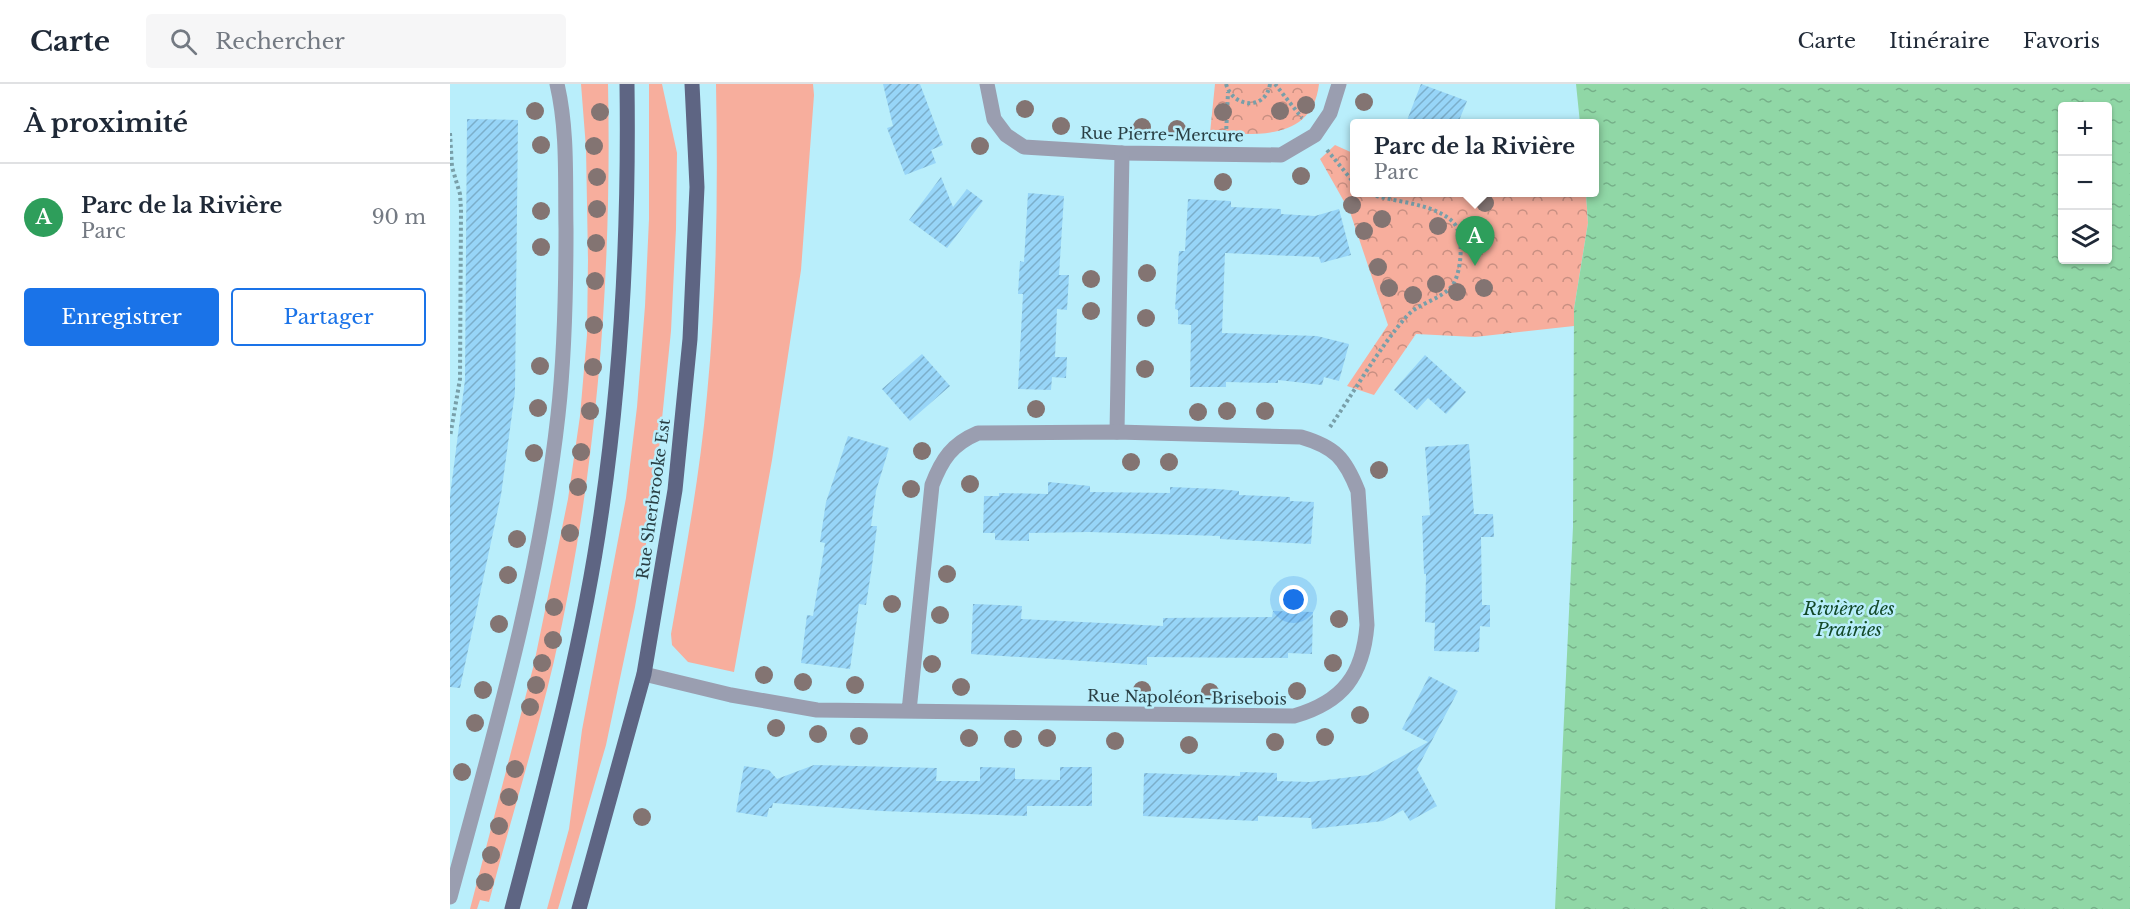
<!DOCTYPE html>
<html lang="fr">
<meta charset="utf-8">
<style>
:root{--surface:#fff;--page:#f6f6f7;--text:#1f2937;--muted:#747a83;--line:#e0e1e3;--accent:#1a73e8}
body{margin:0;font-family:"Libre Baskerville",serif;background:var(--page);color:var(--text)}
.controls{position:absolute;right:18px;top:18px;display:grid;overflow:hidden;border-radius:6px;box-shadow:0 2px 4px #0004}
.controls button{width:54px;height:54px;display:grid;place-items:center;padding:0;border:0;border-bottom:2px solid var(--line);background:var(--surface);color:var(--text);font:30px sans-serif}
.you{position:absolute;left:844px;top:516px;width:21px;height:21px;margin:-15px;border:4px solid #fff;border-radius:50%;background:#1a73e8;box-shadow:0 0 0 9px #1a73e833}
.badge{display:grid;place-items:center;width:39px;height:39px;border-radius:50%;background:var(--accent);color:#fff;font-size:20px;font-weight:700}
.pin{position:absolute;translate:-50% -50px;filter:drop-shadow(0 2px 3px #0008)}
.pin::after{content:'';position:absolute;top:32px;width:21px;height:18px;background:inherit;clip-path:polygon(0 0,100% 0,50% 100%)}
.popup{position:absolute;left:900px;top:35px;width:249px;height:78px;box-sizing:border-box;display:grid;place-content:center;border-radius:6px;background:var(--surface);filter:drop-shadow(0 2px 4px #0005);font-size:20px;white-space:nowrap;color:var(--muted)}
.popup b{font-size:22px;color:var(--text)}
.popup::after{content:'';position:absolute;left:50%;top:100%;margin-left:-12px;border:12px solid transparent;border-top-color:var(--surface)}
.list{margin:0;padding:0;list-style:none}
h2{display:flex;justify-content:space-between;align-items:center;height:78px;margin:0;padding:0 24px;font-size:26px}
h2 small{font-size:20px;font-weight:400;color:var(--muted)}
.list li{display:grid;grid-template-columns:39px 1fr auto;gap:18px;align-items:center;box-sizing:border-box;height:108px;padding:0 24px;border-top:2px solid var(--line)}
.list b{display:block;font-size:22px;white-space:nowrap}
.list p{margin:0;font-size:20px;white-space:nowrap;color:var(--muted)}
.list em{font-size:20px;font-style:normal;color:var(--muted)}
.actions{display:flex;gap:12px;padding:18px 24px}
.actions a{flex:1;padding:14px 0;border:2px solid var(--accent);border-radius:6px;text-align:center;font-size:21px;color:var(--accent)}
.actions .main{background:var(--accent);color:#fff}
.icon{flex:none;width:33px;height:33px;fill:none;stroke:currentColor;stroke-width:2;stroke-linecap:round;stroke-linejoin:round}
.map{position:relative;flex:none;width:1680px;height:825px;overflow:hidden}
header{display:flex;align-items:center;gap:36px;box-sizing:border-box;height:84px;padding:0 30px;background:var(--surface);border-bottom:2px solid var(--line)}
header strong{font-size:28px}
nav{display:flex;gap:33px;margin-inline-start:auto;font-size:21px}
.search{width:420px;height:54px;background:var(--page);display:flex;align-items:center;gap:15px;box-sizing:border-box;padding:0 21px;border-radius:6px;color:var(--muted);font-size:22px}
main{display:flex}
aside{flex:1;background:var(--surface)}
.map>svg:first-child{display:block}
.grass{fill:#f7ae9d}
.park{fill:url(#park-crowns)}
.water{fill:url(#water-ripples);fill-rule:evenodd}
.building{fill:url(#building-hatch)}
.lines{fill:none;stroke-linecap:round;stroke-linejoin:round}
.path{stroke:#789fa9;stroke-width:4;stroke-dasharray:3 3;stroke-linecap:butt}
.street{stroke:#9a9eb0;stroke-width:15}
.primary{stroke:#5e6583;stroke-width:15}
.tree{fill:#837472}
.labels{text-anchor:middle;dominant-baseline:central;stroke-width:5;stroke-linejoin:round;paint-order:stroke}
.street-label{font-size:16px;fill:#293f44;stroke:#b9eefb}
.water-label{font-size:18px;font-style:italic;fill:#134929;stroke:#b9eefb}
</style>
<header>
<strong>Carte</strong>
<div class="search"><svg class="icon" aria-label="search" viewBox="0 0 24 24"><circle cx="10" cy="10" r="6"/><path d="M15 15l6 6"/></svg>Rechercher</div>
<nav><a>Carte</a><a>Itinéraire</a><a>Favoris</a></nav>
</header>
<main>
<aside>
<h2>À proximité<small></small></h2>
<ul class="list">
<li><span class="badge" style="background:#2e9e5b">A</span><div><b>Parc de la Rivière</b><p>Parc</p></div><em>90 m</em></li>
</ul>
<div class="actions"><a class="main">Enregistrer</a><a>Partager</a></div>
</aside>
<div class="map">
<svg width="1680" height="825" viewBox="0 0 1680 825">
<defs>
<pattern id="park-crowns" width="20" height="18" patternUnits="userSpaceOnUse" patternTransform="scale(1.5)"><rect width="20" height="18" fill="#f7ae9d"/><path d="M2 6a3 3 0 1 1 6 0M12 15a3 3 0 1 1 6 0" fill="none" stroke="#c88f82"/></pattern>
<pattern id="water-ripples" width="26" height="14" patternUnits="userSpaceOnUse" patternTransform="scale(1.5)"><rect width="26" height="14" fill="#90d7a6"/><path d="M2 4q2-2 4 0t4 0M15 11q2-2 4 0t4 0" fill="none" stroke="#76b089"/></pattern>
<pattern id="building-hatch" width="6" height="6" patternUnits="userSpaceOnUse" patternTransform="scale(1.5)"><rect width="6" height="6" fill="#97d5f8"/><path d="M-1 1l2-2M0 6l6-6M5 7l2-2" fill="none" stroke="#7baeca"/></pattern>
</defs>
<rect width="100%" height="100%" fill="#b9eefb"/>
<g class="grass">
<path d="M131 0H158C162 194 147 388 104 577 85 658 60 738 39 818L30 816 27 825H20L84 580 118 415 130 332 137 251 138 176 136 64Z"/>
<polygon points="199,0 212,0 227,69 226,145 221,247 204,413 185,523 156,661 108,825 97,825 119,745 132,646 176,414 187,323 195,222 199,135"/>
<path d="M266 0H363L364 11 351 186 322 376 284 588 238 578 222 561 221 550C235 471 250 391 257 311 267 208 268 103 266 0Z"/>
</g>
<g class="park">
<path d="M765 0H869C862 59 803 50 760 49Z"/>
<polygon points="885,61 905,70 905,108 1136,109 1138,139 1124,225 1124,242 1025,253 966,250 924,311 897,302 938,241 900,128 870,75"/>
</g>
<path class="water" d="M1126 0H1680V825H1105L1123 443 1124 225 1138 139 1136 109 1145 108V39H1130ZM1612 22H1658V176H1612Z"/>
<g class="building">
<polygon points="433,0 470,0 493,61 481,66 486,79 455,91 437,44 443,42"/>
<polygon points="971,0 1017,17 1008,39 956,39"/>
<polygon points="17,35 68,36 65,308 51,411 10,604 0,603 0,412 15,296"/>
<polygon points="491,93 503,123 517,105 533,117 497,164 459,136"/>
<polygon points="578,109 614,112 609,191 619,191 617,226 607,225 605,273 617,273 616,294 602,293 601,306 568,305 573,210 568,210 570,177 574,178"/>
<polygon points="738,115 781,117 781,123 831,125 831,130 865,132 889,125 901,171 871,179 869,173 775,169 772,249 867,252 899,260 889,297 874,293 872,301 828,296 828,299 776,298 776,303 740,303 741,241 728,240 728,226 725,225 729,167 735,167"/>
<polygon points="472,270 500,302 460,337 432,305"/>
<polygon points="975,271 1016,308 996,330 978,314 967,326 944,306"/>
<polygon points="398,352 439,364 426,407 421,442 427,442 422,482 416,521 409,520 400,585 351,579 357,531 363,532 375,459 370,458 376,418"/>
<polygon points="1019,360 1024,430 1043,430 1044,453 1031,453 1032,521 1040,521 1040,543 1030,542 1029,568 984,567 985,539 975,538 976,490 974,490 972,432 980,431 975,363"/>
<polygon points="598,398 640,402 640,408 720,409 720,403 768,405 789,407 789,411 840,413 840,417 864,418 861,460 770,455 770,452 639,448 579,449 579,457 545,456 545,449 533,449 534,412 549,412 549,409 598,410"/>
<polygon points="523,520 572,522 571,535 713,542 713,534 822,533 823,527 863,528 862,570 838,569 838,574 697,573 697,581 521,570"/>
<polygon points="979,592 1008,607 967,685 987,722 960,737 953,726 933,737 862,745 861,734 808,732 808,737 693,732 694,689 790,692 790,688 827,689 827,697 860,698 918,691 978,658 952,645"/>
<polygon points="364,681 487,684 486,697 530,697 530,683 565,684 565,695 610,696 610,683 642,683 642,722 577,722 577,732 432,727 323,719 322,724 319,724 317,733 286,728 294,682 319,686 327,695"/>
</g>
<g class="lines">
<g class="path">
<path d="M776 0C783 24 816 27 820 0"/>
<polyline points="825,0 852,34"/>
<polyline points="0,49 2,83 10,110 11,125 10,295 0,353"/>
<polyline points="776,51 778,8"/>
<polyline points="877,66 905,100"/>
<path d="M880 343C904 308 929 264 956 233 968 219 990 216 1002 202 1012 189 1015 148 1002 137 979 117 941 119 915 108"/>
</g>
<g class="street">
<polyline points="537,0 544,35 556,51 574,63 672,69 831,71 865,51 880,29 889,0"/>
<polyline points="667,348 672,69"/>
<path d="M194 590 281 611 367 626 844 632C893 618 913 591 917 541L908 407C895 374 885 363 851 353L667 348 528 349C502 360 492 375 482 401L459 627"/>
<path d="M0 813C43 654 90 495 108 331 115 269 116 207 116 145 115 97 118 47 107 0"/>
</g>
<g class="primary">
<path d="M62 825C96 695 132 564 151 431 172 288 179 144 177 0"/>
<polyline points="129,825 194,590 225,406 240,255 247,103 242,0"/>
</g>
</g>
<g class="tree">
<circle cx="914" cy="18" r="9"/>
<circle cx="856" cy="21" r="9"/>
<circle cx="575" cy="25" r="9"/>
<circle cx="85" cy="27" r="9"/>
<circle cx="830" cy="27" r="9"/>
<circle cx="150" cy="28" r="9"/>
<circle cx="773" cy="28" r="9"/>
<circle cx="611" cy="42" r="9"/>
<circle cx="692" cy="43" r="9"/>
<circle cx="727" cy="45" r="9"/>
<circle cx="91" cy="61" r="9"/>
<circle cx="144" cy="62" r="9"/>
<circle cx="530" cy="62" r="9"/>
<circle cx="851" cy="92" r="9"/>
<circle cx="147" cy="93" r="9"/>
<circle cx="773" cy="98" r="9"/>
<circle cx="1035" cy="119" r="9"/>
<circle cx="902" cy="121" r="9"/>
<circle cx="147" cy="125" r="9"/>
<circle cx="91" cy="127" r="9"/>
<circle cx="932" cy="135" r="9"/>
<circle cx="988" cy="142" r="9"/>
<circle cx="914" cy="147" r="9"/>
<circle cx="146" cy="159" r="9"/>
<circle cx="91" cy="163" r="9"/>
<circle cx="928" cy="183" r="9"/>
<circle cx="697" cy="189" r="9"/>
<circle cx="641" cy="195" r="9"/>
<circle cx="145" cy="197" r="9"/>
<circle cx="986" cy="200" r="9"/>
<circle cx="939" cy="204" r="9"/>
<circle cx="1034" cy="204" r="9"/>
<circle cx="1007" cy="208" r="9"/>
<circle cx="963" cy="211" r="9"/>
<circle cx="641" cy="227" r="9"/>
<circle cx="696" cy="234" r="9"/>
<circle cx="144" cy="241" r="9"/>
<circle cx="90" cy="282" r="9"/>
<circle cx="143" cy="283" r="9"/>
<circle cx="695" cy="285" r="9"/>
<circle cx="88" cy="324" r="9"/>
<circle cx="586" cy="325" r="9"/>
<circle cx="140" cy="327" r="9"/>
<circle cx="777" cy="327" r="9"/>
<circle cx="815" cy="327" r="9"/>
<circle cx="748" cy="328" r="9"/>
<circle cx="472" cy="367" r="9"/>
<circle cx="131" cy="368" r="9"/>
<circle cx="84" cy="369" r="9"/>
<circle cx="681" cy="378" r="9"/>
<circle cx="719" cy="378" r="9"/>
<circle cx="929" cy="386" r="9"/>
<circle cx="520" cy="400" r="9"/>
<circle cx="128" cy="403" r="9"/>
<circle cx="461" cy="405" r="9"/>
<circle cx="120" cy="449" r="9"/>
<circle cx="67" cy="455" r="9"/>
<circle cx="497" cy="490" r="9"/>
<circle cx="58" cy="491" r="9"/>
<circle cx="442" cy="520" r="9"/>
<circle cx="104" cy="523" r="9"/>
<circle cx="490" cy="531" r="9"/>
<circle cx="889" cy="535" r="9"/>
<circle cx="49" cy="540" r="9"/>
<circle cx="103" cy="556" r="9"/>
<circle cx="92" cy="579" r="9"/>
<circle cx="883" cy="579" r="9"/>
<circle cx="482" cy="580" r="9"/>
<circle cx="314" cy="591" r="9"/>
<circle cx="353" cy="598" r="9"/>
<circle cx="86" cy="601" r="9"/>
<circle cx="405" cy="601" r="9"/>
<circle cx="511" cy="603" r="9"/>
<circle cx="33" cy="606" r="9"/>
<circle cx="692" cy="606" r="9"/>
<circle cx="847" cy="607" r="9"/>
<circle cx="760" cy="608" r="9"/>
<circle cx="80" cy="623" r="9"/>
<circle cx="910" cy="631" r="9"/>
<circle cx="25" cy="639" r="9"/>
<circle cx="326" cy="644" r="9"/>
<circle cx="368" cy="650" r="9"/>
<circle cx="409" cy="652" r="9"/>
<circle cx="875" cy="653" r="9"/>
<circle cx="519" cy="654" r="9"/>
<circle cx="597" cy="654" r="9"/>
<circle cx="563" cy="655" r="9"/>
<circle cx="665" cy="657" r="9"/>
<circle cx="825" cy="658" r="9"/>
<circle cx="739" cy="661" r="9"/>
<circle cx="65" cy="685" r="9"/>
<circle cx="12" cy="688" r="9"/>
<circle cx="59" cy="713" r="9"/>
<circle cx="192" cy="733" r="9"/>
<circle cx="49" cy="742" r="9"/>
<circle cx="41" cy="771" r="9"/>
<circle cx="35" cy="798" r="9"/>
</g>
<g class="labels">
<g class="street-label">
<text transform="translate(712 50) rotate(1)">Rue Pierre-Mercure</text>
<text transform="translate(203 415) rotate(-82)">Rue Sherbrooke Est</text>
<text transform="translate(737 613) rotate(1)">Rue Napoléon-Brisebois</text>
</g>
<g class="water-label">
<text x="1399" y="525">Rivière des<tspan x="1399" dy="21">Prairies</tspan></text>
</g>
</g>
</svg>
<div class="controls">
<button>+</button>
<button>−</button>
<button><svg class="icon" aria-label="layers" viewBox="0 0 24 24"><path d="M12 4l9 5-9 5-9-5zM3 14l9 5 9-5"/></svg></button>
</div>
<div class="you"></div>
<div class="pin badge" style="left:1025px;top:182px;background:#2e9e5b">A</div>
<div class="popup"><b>Parc de la Rivière</b>Parc</div>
</div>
</main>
